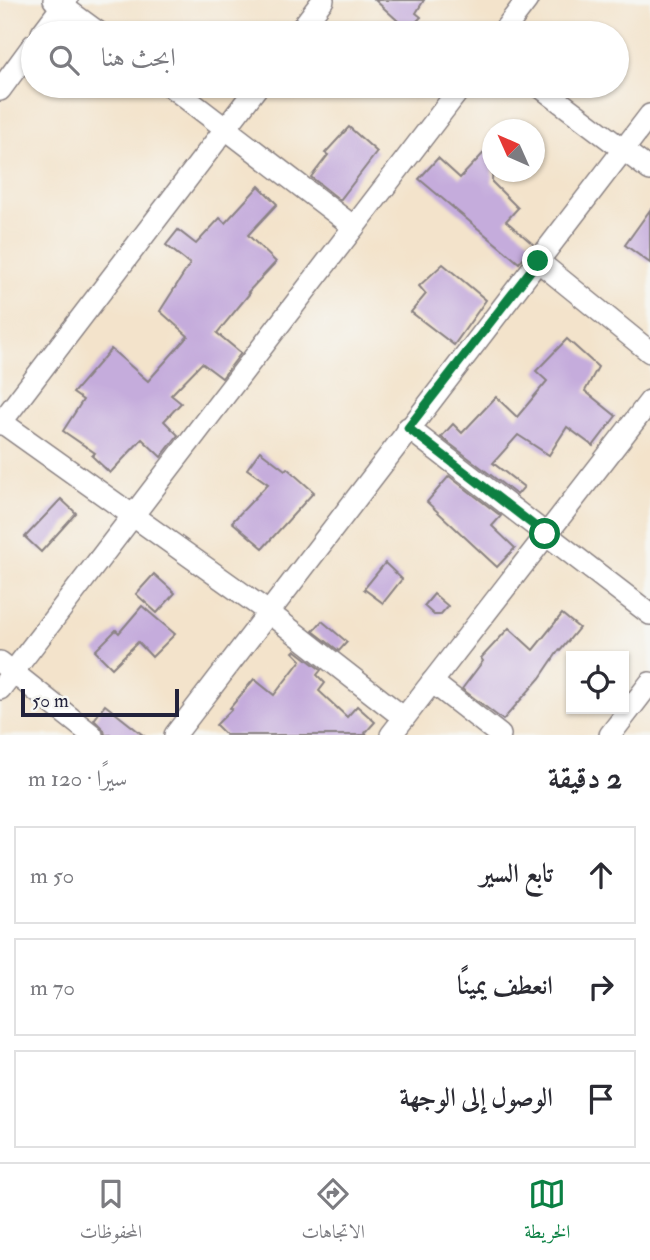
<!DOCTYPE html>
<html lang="ar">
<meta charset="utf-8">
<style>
:root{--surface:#fff;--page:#f7f7f7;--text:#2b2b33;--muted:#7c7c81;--line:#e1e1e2;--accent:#0b8043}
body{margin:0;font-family:"IM FELL Double Pica",Amiri,serif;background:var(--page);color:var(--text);direction:rtl}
.controls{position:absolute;right:21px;bottom:21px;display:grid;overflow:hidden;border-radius:0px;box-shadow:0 2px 5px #0004}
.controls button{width:63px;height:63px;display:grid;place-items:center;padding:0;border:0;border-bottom:2px solid var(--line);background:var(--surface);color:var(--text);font:35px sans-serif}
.compass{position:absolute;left:482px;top:119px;width:63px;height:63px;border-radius:50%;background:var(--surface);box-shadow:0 2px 5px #0004;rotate:315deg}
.scale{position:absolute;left:21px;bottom:18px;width:158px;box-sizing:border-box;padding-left:7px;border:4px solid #22223b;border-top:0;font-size:19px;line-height:24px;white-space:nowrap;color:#22223b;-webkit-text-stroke:5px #f6f6f2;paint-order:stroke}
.stop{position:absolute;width:21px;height:21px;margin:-16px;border:5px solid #0b8043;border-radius:50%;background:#fff}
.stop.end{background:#0b8043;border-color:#fff;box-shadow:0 2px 7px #0008}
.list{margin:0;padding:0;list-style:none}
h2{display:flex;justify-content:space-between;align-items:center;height:91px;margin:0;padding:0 28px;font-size:30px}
h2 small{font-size:23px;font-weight:400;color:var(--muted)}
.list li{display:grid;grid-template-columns:46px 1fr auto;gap:21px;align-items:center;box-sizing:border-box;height:98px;margin:0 14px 14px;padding:0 14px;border:2px solid var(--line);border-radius:0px}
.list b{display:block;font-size:26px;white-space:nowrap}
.list em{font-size:23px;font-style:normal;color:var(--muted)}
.icon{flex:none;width:38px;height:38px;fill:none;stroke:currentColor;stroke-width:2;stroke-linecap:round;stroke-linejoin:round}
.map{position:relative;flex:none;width:650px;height:735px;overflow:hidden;direction:ltr}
.search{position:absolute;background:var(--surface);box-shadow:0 2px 5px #0004;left:21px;right:21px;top:21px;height:77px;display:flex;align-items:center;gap:18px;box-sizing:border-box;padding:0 24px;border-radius:38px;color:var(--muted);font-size:26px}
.sheet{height:427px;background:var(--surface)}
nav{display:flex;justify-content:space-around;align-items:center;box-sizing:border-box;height:98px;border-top:2px solid var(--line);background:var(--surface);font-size:19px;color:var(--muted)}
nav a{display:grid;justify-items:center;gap:4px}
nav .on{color:var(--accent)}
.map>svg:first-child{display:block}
.building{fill:#c5acdc}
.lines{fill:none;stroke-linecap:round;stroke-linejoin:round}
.minor-casing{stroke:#8a8283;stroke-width:24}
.minor{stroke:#fff;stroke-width:21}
.route{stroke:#0b8043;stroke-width:9}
</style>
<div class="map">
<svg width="650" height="735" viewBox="0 0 650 735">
<rect width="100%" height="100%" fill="#f6f6f2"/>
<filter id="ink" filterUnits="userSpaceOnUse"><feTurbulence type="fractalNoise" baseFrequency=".0143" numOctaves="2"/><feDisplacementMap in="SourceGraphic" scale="14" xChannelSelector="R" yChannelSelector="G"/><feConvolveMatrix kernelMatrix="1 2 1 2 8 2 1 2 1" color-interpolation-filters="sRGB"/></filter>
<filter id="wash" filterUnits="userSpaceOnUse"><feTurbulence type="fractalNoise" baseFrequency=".00686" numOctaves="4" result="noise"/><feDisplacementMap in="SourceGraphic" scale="28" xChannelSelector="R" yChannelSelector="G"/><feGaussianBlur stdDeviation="1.57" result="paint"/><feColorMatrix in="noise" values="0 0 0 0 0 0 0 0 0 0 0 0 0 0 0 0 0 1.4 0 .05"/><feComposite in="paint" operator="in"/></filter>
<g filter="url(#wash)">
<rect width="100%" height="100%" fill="#f3e3cb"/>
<g id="blocks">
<g class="building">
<polygon points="375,0 424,0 416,13 421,17 408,30"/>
<polygon points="349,127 377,152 340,200 311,177 328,155 325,153"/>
<polygon points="493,143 492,182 518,208 506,221 534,245 519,263 419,179 438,158 460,178"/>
<polygon points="259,186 277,204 248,235 276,262 248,292 250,293 217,333 241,353 222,378 202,363 171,395 181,403 164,421 178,435 161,457 142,439 110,473 92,456 95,453 63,431 83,400 73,393 111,349 148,381 188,336 160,311 190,264 166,245 178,230 196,244 220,218 225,223"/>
<polygon points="650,210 650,263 625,245"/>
<polygon points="443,264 486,300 454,345 411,312 426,294 419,286"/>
<polygon points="567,339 598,367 585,391 616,416 593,446 567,427 549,455 518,435 493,463 524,487 517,495 441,437 453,424 462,433 496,397 517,417 547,381 536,371"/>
<polygon points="260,451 285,470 287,468 314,492 263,548 232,522 268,484 247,469"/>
<polygon points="449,476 501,516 492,526 515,548 497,567 427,502"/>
<polygon points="61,499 76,513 41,552 25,537"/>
<polygon points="385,563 402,579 383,603 364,589"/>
<polygon points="154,574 175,593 157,613 136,594"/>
<polygon points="434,594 448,606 440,615 434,615 424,606"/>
<polygon points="142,606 175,634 152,657 138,642 112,668 95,651 116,630 119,633"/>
<polygon points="562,614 579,628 560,651 559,650 540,678 503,720 462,689 483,661 481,658 509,628 533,650"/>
<polygon points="322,621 347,642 339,651 313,631"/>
<polygon points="295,650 321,670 317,675 325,683 319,691 347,717 357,706 375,722 365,733 367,735 226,735 216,725 232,709 230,708 254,679 274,695 301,660 293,652"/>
<polygon points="105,705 143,735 105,735 104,730 94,720"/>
</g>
</g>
</g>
<g filter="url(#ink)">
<use href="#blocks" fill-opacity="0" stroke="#8a8283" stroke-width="2"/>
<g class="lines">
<g class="minor-casing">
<g id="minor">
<polyline points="54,0 99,33"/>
<polyline points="42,33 67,0"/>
<polyline points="298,33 323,0"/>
<polyline points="502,33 527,0"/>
<polyline points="170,86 354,227"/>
<polyline points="539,86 650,170"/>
<polyline points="0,90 33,45"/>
<polyline points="538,261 650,352"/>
<polyline points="0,421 268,612 404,718"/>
<polyline points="0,424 258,86"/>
<polyline points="408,428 650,614"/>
<polyline points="0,662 92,735"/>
<polyline points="432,682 500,735"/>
<polyline points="0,689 462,86"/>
<polyline points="175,735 650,115"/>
<polyline points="391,735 650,401"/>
<polyline points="610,735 650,683"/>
</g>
</g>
<use href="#minor" class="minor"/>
</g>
</g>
<g class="lines" filter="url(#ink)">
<polyline class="route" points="538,261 408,428 545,534"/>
</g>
</svg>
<div class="controls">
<button><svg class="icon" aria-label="locate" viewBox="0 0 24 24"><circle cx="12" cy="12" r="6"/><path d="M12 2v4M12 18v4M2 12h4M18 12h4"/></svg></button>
</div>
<svg class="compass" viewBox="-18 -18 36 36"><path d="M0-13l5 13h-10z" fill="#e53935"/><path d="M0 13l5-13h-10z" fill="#7c7c81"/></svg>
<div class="scale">50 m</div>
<div class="stop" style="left:545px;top:534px"></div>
<div class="stop end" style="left:538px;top:261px"></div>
<div class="search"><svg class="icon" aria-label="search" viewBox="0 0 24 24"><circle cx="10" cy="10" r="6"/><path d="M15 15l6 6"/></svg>ابحث هنا</div>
</div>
<section class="sheet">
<h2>2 دقيقة<small>سيرًا · 120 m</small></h2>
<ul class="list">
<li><svg class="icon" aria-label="ahead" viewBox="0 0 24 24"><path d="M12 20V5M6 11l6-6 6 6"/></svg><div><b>تابع السير</b></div><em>50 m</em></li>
<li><svg class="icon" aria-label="right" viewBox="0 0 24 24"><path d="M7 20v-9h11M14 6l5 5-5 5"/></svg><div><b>انعطف يمينًا</b></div><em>70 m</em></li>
<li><svg class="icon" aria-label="arrive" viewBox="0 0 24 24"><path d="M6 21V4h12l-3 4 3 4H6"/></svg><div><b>الوصول إلى الوجهة</b></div></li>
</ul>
</section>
<nav>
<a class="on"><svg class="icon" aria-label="map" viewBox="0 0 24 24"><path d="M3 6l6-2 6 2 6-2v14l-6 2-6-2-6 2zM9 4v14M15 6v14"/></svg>الخريطة</a>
<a><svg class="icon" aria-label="directions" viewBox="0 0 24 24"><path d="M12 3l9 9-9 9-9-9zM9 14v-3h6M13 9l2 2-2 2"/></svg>الاتجاهات</a>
<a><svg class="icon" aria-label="saved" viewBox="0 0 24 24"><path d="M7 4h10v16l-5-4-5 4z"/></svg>المحفوظات</a>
</nav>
